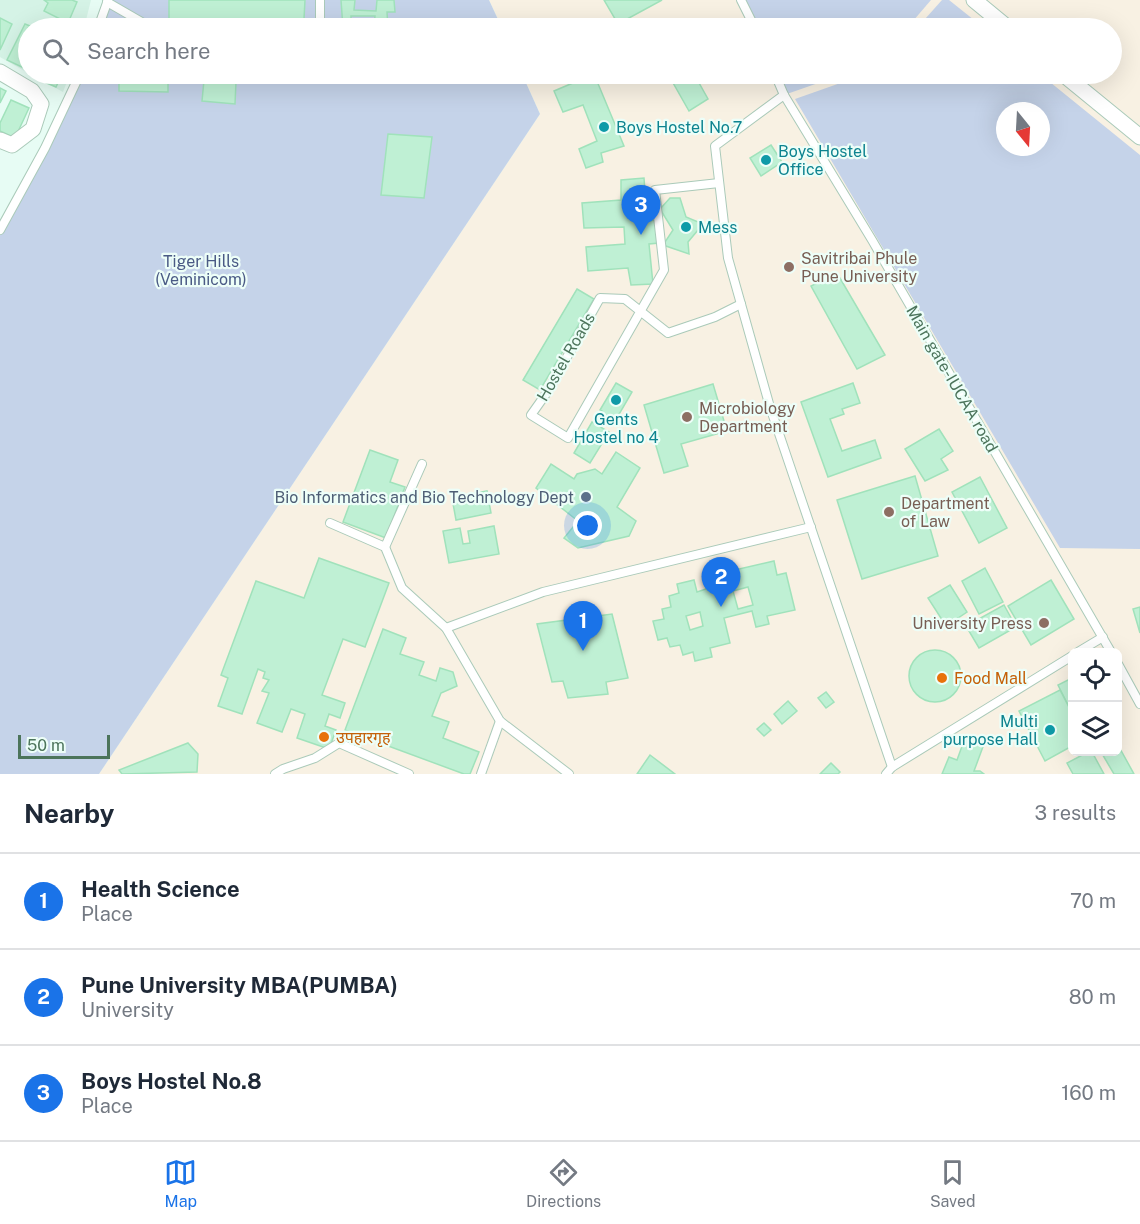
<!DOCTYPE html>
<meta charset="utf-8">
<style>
:root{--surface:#fff;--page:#f2f2f3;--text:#1f2937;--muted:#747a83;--line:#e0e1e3;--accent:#1a73e8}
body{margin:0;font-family:"Public Sans","Noto Sans Devanagari",sans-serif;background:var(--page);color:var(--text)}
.controls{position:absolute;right:18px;bottom:18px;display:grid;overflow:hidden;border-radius:9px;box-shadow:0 6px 24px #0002}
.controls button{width:54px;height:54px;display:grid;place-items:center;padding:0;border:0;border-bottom:2px solid var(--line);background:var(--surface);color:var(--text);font:30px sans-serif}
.compass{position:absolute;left:996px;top:102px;width:54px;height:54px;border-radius:50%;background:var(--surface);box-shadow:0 6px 24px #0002;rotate:162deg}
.scale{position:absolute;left:18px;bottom:15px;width:92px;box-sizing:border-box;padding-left:6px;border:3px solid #4c745b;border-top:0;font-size:16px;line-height:21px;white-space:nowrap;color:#4c745b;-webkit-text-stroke:4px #edfef8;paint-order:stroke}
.you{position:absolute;left:588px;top:526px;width:21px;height:21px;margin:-15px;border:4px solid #fff;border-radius:50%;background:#1a73e8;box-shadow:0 0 0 9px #1a73e833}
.badge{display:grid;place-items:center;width:39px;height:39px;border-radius:50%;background:var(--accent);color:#fff;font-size:20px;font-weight:700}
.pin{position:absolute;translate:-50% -50px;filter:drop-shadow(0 2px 3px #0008)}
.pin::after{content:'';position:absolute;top:32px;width:21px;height:18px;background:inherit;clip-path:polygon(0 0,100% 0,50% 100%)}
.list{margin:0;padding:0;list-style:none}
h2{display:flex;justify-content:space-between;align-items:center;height:78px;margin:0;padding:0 24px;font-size:26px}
h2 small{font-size:20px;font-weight:400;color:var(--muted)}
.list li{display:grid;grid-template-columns:39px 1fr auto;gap:18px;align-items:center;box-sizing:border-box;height:96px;padding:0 24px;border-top:2px solid var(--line)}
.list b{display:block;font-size:22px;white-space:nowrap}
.list p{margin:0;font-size:20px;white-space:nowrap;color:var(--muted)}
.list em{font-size:20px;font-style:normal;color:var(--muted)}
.icon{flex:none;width:33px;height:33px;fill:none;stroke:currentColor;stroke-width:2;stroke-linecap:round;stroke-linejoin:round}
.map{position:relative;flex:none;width:1140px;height:774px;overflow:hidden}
.search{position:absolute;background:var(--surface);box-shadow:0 6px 24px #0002;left:18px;right:18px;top:18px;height:66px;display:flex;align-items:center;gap:15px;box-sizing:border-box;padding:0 21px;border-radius:33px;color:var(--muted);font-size:22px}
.sheet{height:366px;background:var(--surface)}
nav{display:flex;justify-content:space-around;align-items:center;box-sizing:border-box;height:84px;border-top:2px solid var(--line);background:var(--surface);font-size:16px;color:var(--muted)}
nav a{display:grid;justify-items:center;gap:3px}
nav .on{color:var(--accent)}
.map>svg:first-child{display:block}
.residential{fill:#d5f3e6}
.education{fill:#f8f1e3;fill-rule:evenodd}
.green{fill:#c5d3e9;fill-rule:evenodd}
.building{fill:#bff0d4;stroke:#a0e2bb;stroke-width:1.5;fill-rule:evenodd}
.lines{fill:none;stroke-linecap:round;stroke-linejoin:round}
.service-casing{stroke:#aacab9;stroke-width:10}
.minor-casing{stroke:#aacab9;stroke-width:17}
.service{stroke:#fff;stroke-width:8}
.minor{stroke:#fff;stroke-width:15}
.culture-dot{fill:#0f9aa8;stroke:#edfef8;stroke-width:2}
.education-dot{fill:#8d6e63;stroke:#edfef8;stroke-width:2}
.service-dot{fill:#5c6f8a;stroke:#edfef8;stroke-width:2}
.food-dot{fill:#e8710a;stroke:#edfef8;stroke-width:2}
.labels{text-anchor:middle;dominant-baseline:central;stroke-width:4.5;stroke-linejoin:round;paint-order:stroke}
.culture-label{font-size:16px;fill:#0d838f;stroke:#edfef8;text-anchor:start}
.education-label{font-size:16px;fill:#785e54;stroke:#edfef8;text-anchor:start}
.park-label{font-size:16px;fill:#4a5a85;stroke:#edfef8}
.street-label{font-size:16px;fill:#4c745b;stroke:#edfef8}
.service-label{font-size:16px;fill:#4e5e75;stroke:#edfef8;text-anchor:end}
.food-label{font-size:16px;fill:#c56008;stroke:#edfef8;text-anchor:start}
</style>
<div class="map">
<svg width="1140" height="774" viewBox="0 0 1140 774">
<rect width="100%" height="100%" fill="#e7fcf4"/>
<g class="residential">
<polygon points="0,0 91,0 84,28 28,28 28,73 0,57"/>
<polygon points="30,74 70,74 63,92"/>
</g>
<path class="education" d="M489 0H1140V774H99L540 114 522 74H1112V28H502ZM1005 111H1041V147H1005ZM1072 652H1118V752H1072Z"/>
<g class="green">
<polygon points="108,0 489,0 502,28 98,28"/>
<polygon points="741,0 931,0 907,28 754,28"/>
<polygon points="942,0 949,0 984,28 917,28"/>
<polygon points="80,74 522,74 540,114 99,774 0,774 0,230"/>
<polygon points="774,74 844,74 784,95"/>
<path d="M866 74H1040L1140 155V549L1060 548 795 99ZM1005 111H1041V147H1005Z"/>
</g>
<g class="building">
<polygon points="44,0 72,0 77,2 68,23 44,11 48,3"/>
<polygon points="169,0 305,0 304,19 292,19 292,28 260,28 260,24 224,24 224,28 169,28"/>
<polygon points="341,0 355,0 354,10 376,11 377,0 394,0 395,12 387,12 388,28 374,28 375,16 351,16 351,28 343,28"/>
<polygon points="604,0 662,0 618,24"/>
<polygon points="0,18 12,24 0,50"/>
<polygon points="25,24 35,28 28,28 28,70 7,60"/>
<polygon points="37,74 62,74 56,87 35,78"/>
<polygon points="119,74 168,74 168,92 119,91"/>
<polygon points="594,74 624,146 601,153 603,162 586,168 579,149 597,141 583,105 563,112 554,91"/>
<polygon points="668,74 694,74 708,99 689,111"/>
<polygon points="204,80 236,82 235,104 202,101"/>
<polygon points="0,88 6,91 0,103"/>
<polygon points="11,100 29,108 15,138 0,131 0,123"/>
<polygon points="388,134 432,137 424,198 381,195"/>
<polygon points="771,145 782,162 761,176 750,158"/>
<polygon points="644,178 647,221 656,220 659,243 649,244 653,284 631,285 628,268 588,271 586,247 625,244 624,227 584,228 582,203 621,200 621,180"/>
<polygon points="670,198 680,198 686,217 703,224 688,242 689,254 663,245 673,230 660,209"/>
<polygon points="837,273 885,355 857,369 811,286"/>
<polygon points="577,289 594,299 540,390 523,380"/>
<polygon points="616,383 632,392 614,423 608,419 606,422 598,418 602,411 600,410"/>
<polygon points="853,383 860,403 842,409 844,414 830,419 842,451 875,440 881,458 828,477 801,402"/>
<polygon points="713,384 727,431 681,444 688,466 664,473 644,405"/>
<polygon points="592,422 609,432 590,463 574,453"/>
<polygon points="939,429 953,451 941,459 948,470 925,481 905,449"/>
<polygon points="370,450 398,460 390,482 405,487 386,538 343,522"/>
<polygon points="616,452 640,468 617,507 636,521 629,536 578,548 564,538 578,521 536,488 551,464 574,479 577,474 595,469 602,474"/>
<polygon points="915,476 938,556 862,579 837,500"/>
<polygon points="980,477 1007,528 979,543 952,492"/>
<polygon points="487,491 491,513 456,520 452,498"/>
<polygon points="494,526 499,554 449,563 443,531 460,528 463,544 470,543 468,531"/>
<polygon points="319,558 389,583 365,647 343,639 322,695 345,703 340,718 329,714 325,726 336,730 329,749 297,738 305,714 291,709 282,732 257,723 269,693 262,691 269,680 263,678 265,672 258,669 242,714 218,706 228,678 221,675 256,581 304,598"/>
<path d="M774 561 777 575 786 573 795 610 767 616 769 624 756 627 752 611 724 618 730 643 710 648 712 657 695 661 693 652 683 655 680 645 670 647 667 638 658 640 653 621 664 619 662 609 671 607 669 596 679 593 677 584 694 580 697 592 706 589 705 583 715 580 713 575ZM748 587 753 605 738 609 733 591ZM700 612 703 626 690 630 686 616Z"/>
<polygon points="985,568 1003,602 979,614 962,581"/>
<polygon points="1051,580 1074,619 1031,645 1008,606"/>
<polygon points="950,585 967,612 946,626 928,598"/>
<polygon points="1004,605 1016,627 979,648 966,626"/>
<polygon points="1140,607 1140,633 1133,609"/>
<polygon points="612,614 628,678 606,682 608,694 568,698 563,681 552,682 537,624"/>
<polygon points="383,629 406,638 400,654 424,662 419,675 436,681 440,668 453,672 457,686 441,693 432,716 449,722 443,738 479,752 470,774 464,774 345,730"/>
<circle cx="935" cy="676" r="26"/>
<polygon points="1072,678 1072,713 1058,685"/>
<polygon points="1060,690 1072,713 1072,746 1045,761 1019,711"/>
<polygon points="826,692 834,702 826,708 818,698"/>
<polygon points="788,701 797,711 782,724 774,714"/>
<polygon points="764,723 771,730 764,736 757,729"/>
<polygon points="965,738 984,744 974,771 980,771 984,774 942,774 949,757 957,760"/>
<polygon points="188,743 198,754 197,772 122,774 119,770"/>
<polygon points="1118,745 1134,774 1114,774 1101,752 1118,752"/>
<polygon points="1088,752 1092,752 1104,774 1073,774 1067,763"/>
<polygon points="650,755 675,774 637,774"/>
<polygon points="831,763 840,772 838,774 820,774"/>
</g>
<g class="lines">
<g class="service-casing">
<g id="service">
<polyline points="741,0 755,28"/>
<polyline points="107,2 152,28"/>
<polyline points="98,28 108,0"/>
<polyline points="320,28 320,0"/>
<polyline points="775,74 784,95 872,240 1111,652"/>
<polyline points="784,95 715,146 728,258 770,407 892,767"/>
<polyline points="719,183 655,190 664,270 568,438 531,415 548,391 600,298 625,299 668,333 715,317 741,304"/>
<polyline points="0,230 45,148 80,74"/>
<polyline points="330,523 385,547 402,588 446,628"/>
<polyline points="385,547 422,464"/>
<polyline points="1078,652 1103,637"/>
<polyline points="1118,664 1140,704"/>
<polyline points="275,774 283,769 315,758 339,743 409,774"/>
<polyline points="481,774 500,721"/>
<polyline points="569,774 500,721 446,628 543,592 811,527"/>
<polyline points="886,774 892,767 1072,656"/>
</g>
</g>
<g class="minor-casing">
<g id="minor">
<polyline points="974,0 1008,28"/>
<polyline points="0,72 32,91 41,104 33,129 12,145 0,140"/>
<polyline points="1063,74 1140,137"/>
</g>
</g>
<use href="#service" class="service"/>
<use href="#minor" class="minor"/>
</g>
<g class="culture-dot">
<circle cx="604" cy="127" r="6"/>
<circle cx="766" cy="160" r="6"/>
<circle cx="686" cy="227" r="6"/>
<circle cx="616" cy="400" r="6"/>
<circle cx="1050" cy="730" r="6"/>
</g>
<g class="education-dot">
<circle cx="789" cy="267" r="6"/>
<circle cx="687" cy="417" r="6"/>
<circle cx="889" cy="512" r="6"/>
<circle cx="1044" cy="623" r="6"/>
</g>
<circle class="service-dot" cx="586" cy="497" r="6"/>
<g class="food-dot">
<circle cx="942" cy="678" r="6"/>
<circle cx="324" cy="737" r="6"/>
</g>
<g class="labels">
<g class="culture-label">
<text x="616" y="127">Boys Hostel No.7</text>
<text x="778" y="151">Boys Hostel<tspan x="778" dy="18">Office</tspan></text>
<text x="698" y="227">Mess</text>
<text x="616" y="419" text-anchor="middle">Gents<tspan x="616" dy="18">Hostel no 4</tspan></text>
<text x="1038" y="721" text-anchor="end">Multi<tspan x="1038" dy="18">purpose Hall</tspan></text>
</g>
<g class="education-label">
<text x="801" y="258">Savitribai Phule<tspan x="801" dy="18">Pune University</tspan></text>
<text x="699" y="408">Microbiology<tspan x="699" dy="18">Department</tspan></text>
<text x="901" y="503">Department<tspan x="901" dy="18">of Law</tspan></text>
<text x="1032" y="623" text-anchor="end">University Press</text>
</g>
<g class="park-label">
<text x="201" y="261">Tiger Hills<tspan x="201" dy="18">(Veminicom)</tspan></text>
</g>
<g class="street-label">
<text transform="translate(566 357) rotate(-60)">Hostel Roads</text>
<text transform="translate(952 379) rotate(60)">Main gate-IUCAA road</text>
</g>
<g class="service-label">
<text x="574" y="497">Bio Informatics and Bio Technology Dept</text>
</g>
<g class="food-label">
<text x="954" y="678">Food Mall</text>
<text x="336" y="737">उपहारगृह</text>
</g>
</g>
</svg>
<div class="controls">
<button><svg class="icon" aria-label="locate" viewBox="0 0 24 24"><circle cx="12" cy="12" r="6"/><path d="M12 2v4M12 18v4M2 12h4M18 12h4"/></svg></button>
<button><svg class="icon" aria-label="layers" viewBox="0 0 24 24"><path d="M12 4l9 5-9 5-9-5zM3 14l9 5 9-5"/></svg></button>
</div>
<svg class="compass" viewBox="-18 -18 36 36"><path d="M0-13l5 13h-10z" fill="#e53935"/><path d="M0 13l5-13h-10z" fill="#747a83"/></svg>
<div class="scale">50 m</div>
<div class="you"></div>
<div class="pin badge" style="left:583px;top:651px">1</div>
<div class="pin badge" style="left:721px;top:607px">2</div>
<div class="pin badge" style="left:641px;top:235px">3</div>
<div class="search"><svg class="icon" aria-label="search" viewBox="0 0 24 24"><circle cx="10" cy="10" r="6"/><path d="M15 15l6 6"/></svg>Search here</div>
</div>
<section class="sheet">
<h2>Nearby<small>3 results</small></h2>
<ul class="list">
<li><span class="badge">1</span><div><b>Health Science</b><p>Place</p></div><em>70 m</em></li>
<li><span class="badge">2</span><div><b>Pune University MBA(PUMBA)</b><p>University</p></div><em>80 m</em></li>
<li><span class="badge">3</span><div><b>Boys Hostel No.8</b><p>Place</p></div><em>160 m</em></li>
</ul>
</section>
<nav>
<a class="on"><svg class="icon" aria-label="map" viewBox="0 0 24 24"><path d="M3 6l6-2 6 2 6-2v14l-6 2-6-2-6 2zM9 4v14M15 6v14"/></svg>Map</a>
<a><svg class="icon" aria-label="directions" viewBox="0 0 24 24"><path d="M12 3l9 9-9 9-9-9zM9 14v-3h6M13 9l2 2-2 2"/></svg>Directions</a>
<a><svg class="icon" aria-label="saved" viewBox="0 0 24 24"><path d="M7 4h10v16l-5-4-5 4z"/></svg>Saved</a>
</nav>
